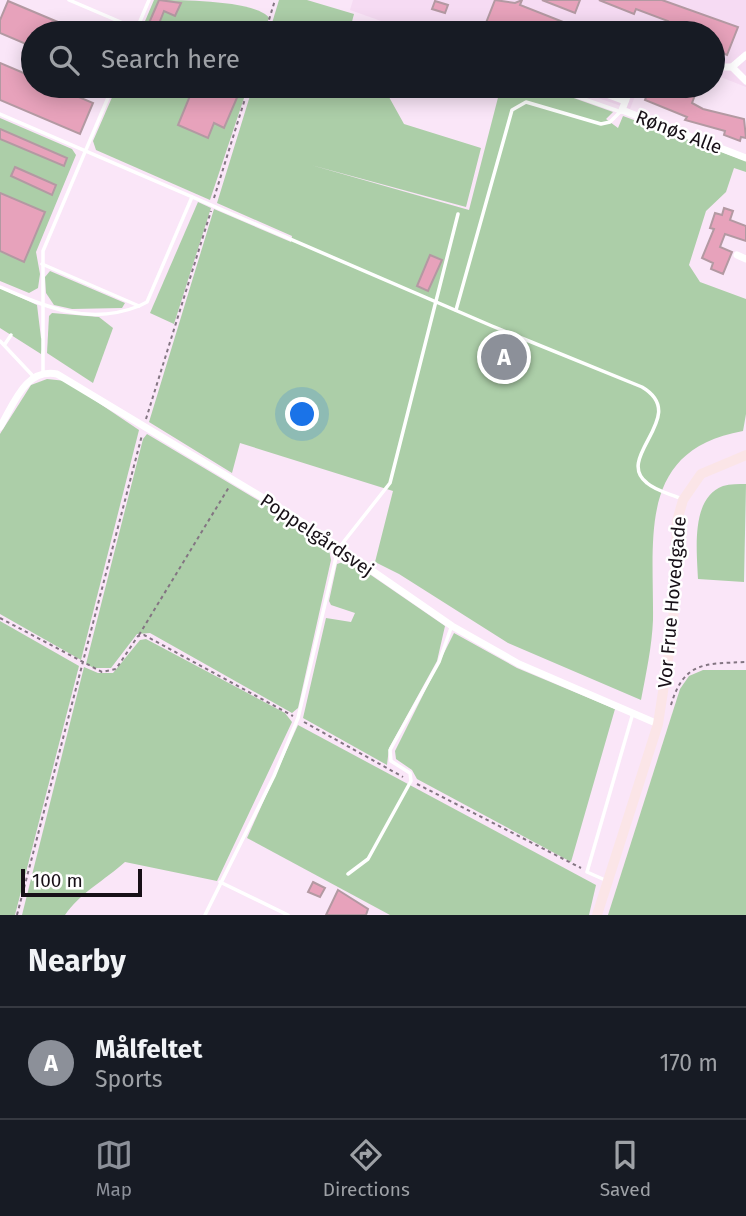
<!DOCTYPE html>
<meta charset="utf-8">
<style>
:root{--surface:#171b24;--page:#20242c;--text:#f1f3f6;--muted:#9ea1a6;--line:#363941;--accent:#8c9099}
body{margin:0;font-family:"Fira Sans",sans-serif;background:var(--page);color:var(--text)}
.scale{position:absolute;left:21px;bottom:18px;width:121px;box-sizing:border-box;padding-left:7px;border:4px solid #171017;border-top:0;font-size:19px;line-height:24px;white-space:nowrap;color:#171017;-webkit-text-stroke:5px #fff;paint-order:stroke}
.you{position:absolute;left:303px;top:415px;width:24px;height:24px;margin:-18px;border:5px solid #fff;border-radius:50%;background:#1a73e8;box-shadow:0 0 0 10px #1a73e833}
.badge{display:grid;place-items:center;width:46px;height:46px;border-radius:50%;background:var(--accent);color:#fff;font-size:23px;font-weight:700}
.pin{position:absolute;translate:-50% -50%;border:4px solid #fff;box-shadow:0 2px 7px #0006}
.list{margin:0;padding:0;list-style:none}
h2{display:flex;justify-content:space-between;align-items:center;height:91px;margin:0;padding:0 28px;font-size:30px}
h2 small{font-size:23px;font-weight:400;color:var(--muted)}
.list li{display:grid;grid-template-columns:46px 1fr auto;gap:21px;align-items:center;box-sizing:border-box;height:112px;padding:0 28px;border-top:2px solid var(--line)}
.list b{display:block;font-size:26px;white-space:nowrap}
.list p{margin:0;font-size:23px;white-space:nowrap;color:var(--muted)}
.list em{font-size:23px;font-style:normal;color:var(--muted)}
.icon{flex:none;width:38px;height:38px;fill:none;stroke:currentColor;stroke-width:2;stroke-linecap:round;stroke-linejoin:round}
.map{position:relative;flex:none;width:746px;height:915px;overflow:hidden}
.search{position:absolute;background:var(--surface);box-shadow:0 4px 18px #0003;left:21px;right:21px;top:21px;height:77px;display:flex;align-items:center;gap:18px;box-sizing:border-box;padding:0 24px;border-radius:38px;color:var(--muted);font-size:26px}
.sheet{height:203px;background:var(--surface)}
nav{display:flex;justify-content:space-around;align-items:center;box-sizing:border-box;height:98px;border-top:2px solid var(--line);background:var(--surface);font-size:19px;color:var(--muted)}
nav a{display:grid;justify-items:center;gap:4px}
nav .on{color:var(--accent)}
.map>svg:first-child{display:block}
.built{fill:#f6dbf3}
.green{fill:#accea8}
.building{fill:#e7a2bb;stroke:#b399a2;stroke-width:2}
.lines{fill:none;stroke-linecap:round;stroke-linejoin:round}
.path{stroke:#837582;stroke-width:2;stroke-dasharray:3.5 3.5;stroke-linecap:butt}
.lane{stroke:#fff;stroke-width:3.5}
.street{stroke:#fff;stroke-width:7}
.secondary{stroke:#fbe5e7;stroke-width:10}
.labels{text-anchor:middle;dominant-baseline:central;stroke-width:5;stroke-linejoin:round;paint-order:stroke}
.street-label{font-size:19px;fill:#171017;stroke:#fff}
</style>
<div class="map">
<svg width="746" height="915" viewBox="0 0 746 915">
<rect width="100%" height="100%" fill="#fae6f8"/>
<g class="built">
<polygon points="353,0 746,0 746,87 713,74 713,33 415,33 350,10"/>
<polygon points="563,86 639,86 630,109"/>
</g>
<g class="green">
<path d="M154 0C180 0 256 0 269 18L264 33H140Z"/>
<polygon points="279,0 307,0 354,14 349,33 269,33"/>
<polygon points="117,86 248,86 210,200 96,150 93,141"/>
<path d="M253 86 384 88 404 124 481 148 466 207 311 165 469 210 501 86H540L613 112 606 119 618 128 623 116 746 161V172L734 168 726 192 706 211 689 265 700 282 746 299V414L743 431C637 450 654 537 653 620 652 646 646 674 641 700L508 643 399 574 375 562 393 491 240 443 232 473 149 422 214 209 291 242 292 236 217 203Z"/>
<polygon points="0,118 72,149 76,155 36,252 40,274 38,288 29,293 0,281"/>
<polygon points="198,202 211,208 174,324 150,313"/>
<polygon points="50,271 125,303 122,308 72,309 54,305 46,293 45,277"/>
<polygon points="0,288 37,305 41,338 44,340 41,354 0,328"/>
<polygon points="52,313 99,317 113,328 93,383 47,353 49,316"/>
<polygon points="47,379 66,381 139,430 81,660 0,614 0,434 31,385"/>
<polygon points="147,434 303,527 328,545 331,560 298,708 292,713 150,633 137,634 111,668 94,668 86,664 143,439"/>
<path d="M746 484 744 582 698 579C697 552 690 498 723 486 730 484 739 484 746 484Z"/>
<polygon points="349,560 445,626 437,661 389,748 387,765 303,718 326,618 351,622 355,613 331,605 329,601 337,564"/>
<polygon points="0,621 79,666 15,915 0,915"/>
<polygon points="454,633 517,668 615,709 571,862 417,779 412,770 396,759 395,751"/>
<path d="M146 639 285 713 292 722 217 881 125 862C105 880 80 893 65 915H22L84 667 98 673H113L140 640Z"/>
<polygon points="703,670 746,670 746,915 608,915 680,689 689,676"/>
<polygon points="298,725 596,885 589,915 390,915 247,838"/>
</g>
<g class="building">
<polygon points="159,0 181,3 175,16 164,11 158,26 149,23"/>
<polygon points="495,0 515,3 522,0 520,5 591,33 482,33"/>
<polygon points="542,0 580,0 575,13"/>
<polygon points="599,0 662,0 738,27 727,55 713,49 713,33 679,33 666,28 668,21 636,9 634,14"/>
<polygon points="8,1 84,33 33,33 33,47 0,33 0,20"/>
<polygon points="435,1 448,5 445,13 432,9"/>
<polygon points="374,26 395,31 394,33 373,33"/>
<polygon points="0,63 33,77 33,86 53,86 93,103 80,134 0,100"/>
<polygon points="194,86 223,86 239,93 224,128 214,123 208,138 178,125"/>
<polygon points="650,86 665,86 664,90 685,97 687,92 695,95 692,103 703,109 744,119 746,138 741,137 740,141 724,135 725,131 685,120 687,117 645,100"/>
<polygon points="0,129 67,158 64,166 0,139"/>
<polygon points="15,167 56,185 52,195 11,176"/>
<polygon points="0,193 45,212 24,262 0,251"/>
<polygon points="724,208 733,211 730,220 746,226 746,241 725,234 720,247 732,252 723,274 711,269 713,263 702,258 714,229 710,228 715,213 722,215"/>
<polygon points="430,255 442,260 428,291 417,286"/>
<polygon points="313,882 325,888 320,897 308,892"/>
<polygon points="338,890 368,909 366,915 326,915"/>
</g>
<g class="lines">
<g class="path">
<polyline points="265,33 275,0"/>
<polyline points="214,198 249,86"/>
<polyline points="146,419 211,211"/>
<polyline points="0,618 102,672 116,669 138,636 144,635 293,716"/>
<polyline points="139,635 229,487"/>
<path d="M671 705C684 661 705 664 745 662"/>
<polyline points="304,722 403,777"/>
<polyline points="417,784 581,868"/>
<polyline points="17,915 142,435"/>
</g>
<g class="lane">
<polyline points="69,0 137,29"/>
<polyline points="135,33 149,0"/>
<polyline points="547,86 621,112"/>
<path d="M0 114 492 326 642 387C691 416 613 457 647 483 656 491 671 494 682 499"/>
<polyline points="42,264 139,306 147,302 192,197"/>
<path d="M0 287C46 307 89 326 139 306"/>
<polyline points="456,310 512,110 526,102 601,124 610,122 622,110"/>
<polyline points="0,341 33,376"/>
<polyline points="5,344 11,335"/>
<polyline points="43,371 43,251 113,86"/>
<polyline points="348,874 368,859 411,781 410,773 391,761 390,750 439,662 451,628"/>
<polyline points="605,880 587,872 633,713"/>
<polyline points="220,882 288,915"/>
<polyline points="205,915 274,776 298,718 338,549 390,483 458,214"/>
</g>
<g class="street">
<polyline points="713,67 732,67 746,55"/>
<polyline points="732,67 746,81"/>
<polyline points="585,86 625,101"/>
<polyline points="631,86 622,110 746,158"/>
<polyline points="737,255 746,259"/>
<path d="M0 427C14 404 25 368 57 374L290 514 452 626 519 664 658 724"/>
</g>
<polyline class="secondary" points="597,915 658,724 673,627 677,521 683,500 701,474 746,455"/>
</g>
<g class="labels">
<g class="street-label">
<text transform="translate(679 132) rotate(21)">Rønøs Alle</text>
<text transform="translate(317 535) rotate(34)">Poppelgårdsvej</text>
<text transform="translate(672 602) rotate(-85)">Vor Frue Hovedgade</text>
</g>
</g>
</svg>
<div class="scale">100 m</div>
<div class="you"></div>
<div class="pin badge" style="left:504px;top:357px">A</div>
<div class="search"><svg class="icon" aria-label="search" viewBox="0 0 24 24"><circle cx="10" cy="10" r="6"/><path d="M15 15l6 6"/></svg>Search here</div>
</div>
<section class="sheet">
<h2>Nearby<small></small></h2>
<ul class="list">
<li><span class="badge">A</span><div><b>Målfeltet</b><p>Sports</p></div><em>170 m</em></li>
</ul>
</section>
<nav>
<a class="on"><svg class="icon" aria-label="map" viewBox="0 0 24 24"><path d="M3 6l6-2 6 2 6-2v14l-6 2-6-2-6 2zM9 4v14M15 6v14"/></svg>Map</a>
<a><svg class="icon" aria-label="directions" viewBox="0 0 24 24"><path d="M12 3l9 9-9 9-9-9zM9 14v-3h6M13 9l2 2-2 2"/></svg>Directions</a>
<a><svg class="icon" aria-label="saved" viewBox="0 0 24 24"><path d="M7 4h10v16l-5-4-5 4z"/></svg>Saved</a>
</nav>
